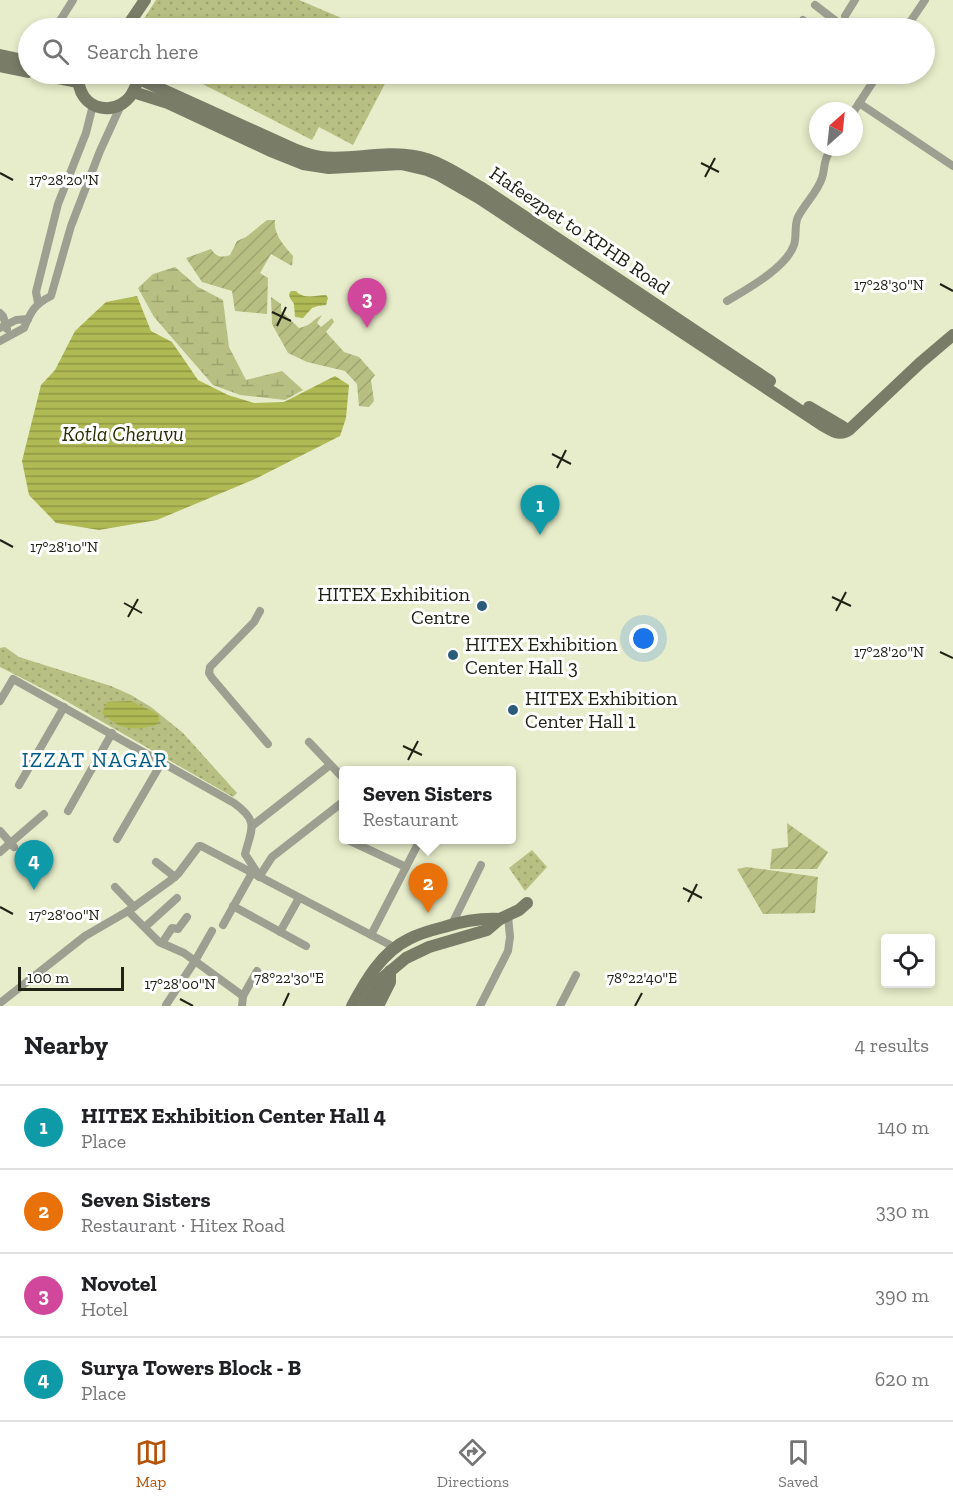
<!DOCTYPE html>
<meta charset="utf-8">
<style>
:root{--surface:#fff;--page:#f6f6f6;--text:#202124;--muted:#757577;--line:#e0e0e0;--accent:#b45309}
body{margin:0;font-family:"Zilla Slab",serif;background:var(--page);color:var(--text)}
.controls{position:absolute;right:18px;bottom:18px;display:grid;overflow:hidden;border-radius:6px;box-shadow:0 3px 9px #0003}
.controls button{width:54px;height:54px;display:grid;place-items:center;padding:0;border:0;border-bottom:2px solid var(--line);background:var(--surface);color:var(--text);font:30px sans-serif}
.compass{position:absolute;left:809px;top:102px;width:54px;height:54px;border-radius:50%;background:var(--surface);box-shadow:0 3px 9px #0003;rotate:27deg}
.scale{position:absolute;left:18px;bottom:15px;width:106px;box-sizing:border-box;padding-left:6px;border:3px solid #202215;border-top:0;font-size:16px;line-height:21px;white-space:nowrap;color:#202215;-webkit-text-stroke:4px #fff;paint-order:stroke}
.you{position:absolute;left:644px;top:639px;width:21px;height:21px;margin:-15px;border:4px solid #fff;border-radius:50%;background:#1a73e8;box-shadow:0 0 0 9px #1a73e833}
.badge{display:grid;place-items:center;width:39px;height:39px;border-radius:50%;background:var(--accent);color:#fff;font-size:20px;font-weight:700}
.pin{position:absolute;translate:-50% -50px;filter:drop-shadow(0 2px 3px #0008)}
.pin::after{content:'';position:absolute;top:32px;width:21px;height:18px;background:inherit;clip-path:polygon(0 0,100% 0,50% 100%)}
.popup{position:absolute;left:339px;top:766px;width:177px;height:78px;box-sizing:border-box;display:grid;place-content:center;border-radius:6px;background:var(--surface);filter:drop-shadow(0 2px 4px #0005);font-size:20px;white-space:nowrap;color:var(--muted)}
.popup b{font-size:22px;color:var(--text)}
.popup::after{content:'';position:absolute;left:50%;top:100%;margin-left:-12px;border:12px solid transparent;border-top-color:var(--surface)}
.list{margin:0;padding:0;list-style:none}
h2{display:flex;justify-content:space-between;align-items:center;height:78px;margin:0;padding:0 24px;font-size:26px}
h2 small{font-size:20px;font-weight:400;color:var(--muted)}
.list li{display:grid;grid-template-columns:39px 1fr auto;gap:18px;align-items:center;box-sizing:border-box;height:84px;padding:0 24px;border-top:2px solid var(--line)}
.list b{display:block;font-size:22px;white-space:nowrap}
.list p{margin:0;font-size:20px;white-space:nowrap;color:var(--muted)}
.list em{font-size:20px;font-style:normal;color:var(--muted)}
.icon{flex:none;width:33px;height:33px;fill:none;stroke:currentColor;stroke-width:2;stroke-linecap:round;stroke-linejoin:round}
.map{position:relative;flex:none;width:953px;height:1006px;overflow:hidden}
.search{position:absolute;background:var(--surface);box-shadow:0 3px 9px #0003;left:18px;right:18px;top:18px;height:66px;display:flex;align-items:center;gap:15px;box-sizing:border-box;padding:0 21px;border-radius:33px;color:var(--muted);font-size:22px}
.sheet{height:414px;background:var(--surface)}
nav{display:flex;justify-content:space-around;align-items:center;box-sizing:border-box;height:84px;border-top:2px solid var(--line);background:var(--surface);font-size:16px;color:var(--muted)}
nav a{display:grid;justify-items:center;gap:3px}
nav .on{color:var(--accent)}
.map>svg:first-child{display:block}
.grass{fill:url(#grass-dots)}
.wetland{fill:url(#wetland-marsh)}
.garden{fill:url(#garden-furrows)}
.water{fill:url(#water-rules)}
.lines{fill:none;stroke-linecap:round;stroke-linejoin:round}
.street{stroke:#9d9f91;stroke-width:8}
.secondary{stroke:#797c67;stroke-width:12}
.ticks{fill:none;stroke:#202215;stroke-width:2}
.poi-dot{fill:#2a5c79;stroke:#fff;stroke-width:2}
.labels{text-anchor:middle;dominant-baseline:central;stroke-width:6;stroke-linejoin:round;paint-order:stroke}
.street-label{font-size:20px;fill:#202215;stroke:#fff}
.poi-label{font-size:20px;fill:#202215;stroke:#fff;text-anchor:start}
.water-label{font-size:21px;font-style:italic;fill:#2b2e02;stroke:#fff}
.neighbourhood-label{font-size:21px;letter-spacing:1.5px;fill:#005c86;stroke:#fff}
.ticks-label{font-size:15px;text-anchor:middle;fill:#202215;stroke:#fff;stroke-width:6;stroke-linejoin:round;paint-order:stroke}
</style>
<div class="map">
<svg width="953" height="1006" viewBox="0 0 953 1006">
<defs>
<pattern id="grass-dots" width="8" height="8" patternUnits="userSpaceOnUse" patternTransform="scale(1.5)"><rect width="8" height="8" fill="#b7bf82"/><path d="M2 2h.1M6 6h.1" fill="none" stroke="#9da46f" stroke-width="1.8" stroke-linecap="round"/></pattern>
<pattern id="wetland-marsh" width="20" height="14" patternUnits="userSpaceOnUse" patternTransform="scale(1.5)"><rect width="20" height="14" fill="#b7bf82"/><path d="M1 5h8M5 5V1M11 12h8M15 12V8" fill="none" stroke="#9da46f"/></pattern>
<pattern id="garden-furrows" width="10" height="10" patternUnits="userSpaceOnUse" patternTransform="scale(1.5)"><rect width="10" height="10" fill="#b7bf82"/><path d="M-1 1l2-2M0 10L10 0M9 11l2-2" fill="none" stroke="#9da46f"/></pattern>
<pattern id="water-rules" width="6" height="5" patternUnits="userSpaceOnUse" patternTransform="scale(1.5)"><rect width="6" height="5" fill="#b0ba54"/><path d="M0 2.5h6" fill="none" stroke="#8f9744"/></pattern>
</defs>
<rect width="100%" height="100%" fill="#e7edca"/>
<g class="grass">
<polygon points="156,0 299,0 365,28 138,28"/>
<polygon points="183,74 390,74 353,145 319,127 312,140"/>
<polygon points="5,647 19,657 111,686 131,695 151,707 183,733 237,793 233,797 61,698 0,667 0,648"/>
<polygon points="532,850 547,867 525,891 509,868"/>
</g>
<polygon class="wetland" points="175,267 198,287 223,300 229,347 246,380 282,371 303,390 285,400 240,395 213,385 154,317 138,288 153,274"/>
<g class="garden">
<path d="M267 220H275C273 234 284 246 293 256L292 266 271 254 260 273 268 278 267 314 235 311 232 291 202 282 186 258 211 249C216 257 222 258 230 255L237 241 246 237Z"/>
<path d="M271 297 281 304V311L299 328C311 326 312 320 322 315L317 323 321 327 332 318 334 322 326 332 344 352 359 357 375 375 371 380 374 401 369 407 359 406 357 384 345 371 307 362 288 353 272 324Z"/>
<polygon points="787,823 828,852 817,869 770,869 772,849 788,847"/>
<polygon points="747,867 818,877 815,913 763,914 737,869"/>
</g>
<g class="water">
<path d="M291 291H296C304 300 315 295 326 295L328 298 326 305 318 306 312 308 303 318 295 317 294 304 290 298 289 294Z"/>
<polygon points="137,296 151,331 172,342 198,380 228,395 254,403 284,402 335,376 349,385 346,418 340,436 255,479 157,520 99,530 56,523 29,495 22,461 41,385 55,370 75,331 106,302"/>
<path d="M131 701 158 714 159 718 158 724C135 732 119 730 102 713L107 702Z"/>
</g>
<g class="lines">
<g class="street">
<polyline points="815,5 845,28"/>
<polyline points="845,16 855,0"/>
<polyline points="803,20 815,28"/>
<polyline points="56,27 73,0"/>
<polyline points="906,28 925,0"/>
<polyline points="859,103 953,166"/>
<polyline points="854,111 878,74"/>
<path d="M727 301C747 289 786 268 794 245 797 236 794 225 798 217 805 203 817 193 822 178 824 172 824 165 826 159 827 155 831 151 833 147"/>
<polyline points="38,303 36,292 58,204 86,133 93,105"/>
<polyline points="0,313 3,316 7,329"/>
<polyline points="0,328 16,320 28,319"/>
<path d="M0 341 24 328C31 311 35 304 51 296L71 226 100 151 121 105"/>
<polyline points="260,611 254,622 210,667 209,673 212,678 268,744"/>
<path d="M0 701 13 679 234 803C259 821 252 828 245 854L258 874"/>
<polyline points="309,742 344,779"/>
<polyline points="19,785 64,707"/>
<polyline points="68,811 112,733"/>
<polyline points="252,826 330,765"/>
<polyline points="0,831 14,847"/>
<polyline points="117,839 162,762"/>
<polyline points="348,840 406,867"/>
<polyline points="0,852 44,814"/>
<polyline points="156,862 175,877"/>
<polyline points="259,877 272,857 344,801"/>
<polyline points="115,887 134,907"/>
<polyline points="233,906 306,946"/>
<polyline points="128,911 159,942 184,953 243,996"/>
<polyline points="452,924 481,865"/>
<polyline points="223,925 252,873"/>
<polyline points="145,927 177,898"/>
<polyline points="280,932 299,898"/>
<polyline points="371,935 420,840"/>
<polyline points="162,943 172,928 178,929 187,917"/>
<polyline points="0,1003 85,936 128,911 171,880 178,874 199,846 201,846 394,947"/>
<polyline points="166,1005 195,961 212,931"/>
<polyline points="242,1006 243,996 257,971"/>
<polyline points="480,1006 508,951 510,937 508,916"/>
<polyline points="560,1006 576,975"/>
</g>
<g class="secondary">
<polyline points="126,28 145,0"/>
<polyline points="0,55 28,61"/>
<polyline points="0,66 28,72"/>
<polyline points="38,74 78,82"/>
<path d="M79 74C74 112 124 122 136 85"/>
<path d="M137 78 294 149C302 152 312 156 321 157 352 161 383 150 414 156 439 160 461 176 482 188L770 381"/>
<path d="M133 92 168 103 273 152 303 164 329 168 401 164 427 170 439 175 479 198 822 425C833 431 840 437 850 429L920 363 953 335"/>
<polyline points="809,407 843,427"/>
<path d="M352 1006C366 980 382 952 409 939 420 933 432 930 444 927 463 921 481 918 500 919"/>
<polyline points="365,1006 381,979 406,958 429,947 487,930 500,919 519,910 527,903"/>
<polyline points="378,1006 390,982 390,971"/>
</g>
</g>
<path class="ticks" d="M701 163 719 172M0 173 13 180M705 177 715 158M940 284 953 291M272 312 291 321M277 326 286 307M552 454 571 464M557 468 566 450M0 540 13 547M832 597 851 606M124 603 142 613M836 611 846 592M128 617 138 599M940 652 953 658M403 746 422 755M408 760 418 741M683 888 702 898M688 902 697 884M0 907 13 914M180 999 193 1006M283 1006 289 993M635 1006 642 993"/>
<g class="poi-dot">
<circle cx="482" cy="606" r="6"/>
<circle cx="453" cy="655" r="6"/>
<circle cx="513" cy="710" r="6"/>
</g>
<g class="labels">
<g class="street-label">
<text transform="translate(580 230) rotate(34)">Hafeezpet to KPHB Road</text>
</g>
<g class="poi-label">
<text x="470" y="594" text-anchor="end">HITEX Exhibition<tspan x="470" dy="23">Centre</tspan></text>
<text x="465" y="644">HITEX Exhibition<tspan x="465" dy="23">Center Hall 3</tspan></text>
<text x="525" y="698">HITEX Exhibition<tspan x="525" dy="23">Center Hall 1</tspan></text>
</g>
<g class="water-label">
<text x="123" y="433">Kotla Cheruvu</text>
</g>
<g class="neighbourhood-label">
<text x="95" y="759">IZZAT NAGAR</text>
</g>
</g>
<g class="ticks-label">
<text x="64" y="185">17°28'20"N</text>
<text x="889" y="290">17°28'30"N</text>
<text x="64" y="552">17°28'10"N</text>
<text x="889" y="657">17°28'20"N</text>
<text x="64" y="920">17°28'00"N</text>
<text x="289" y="983">78°22'30"E</text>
<text x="642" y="983">78°22'40"E</text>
<text x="180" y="989">17°28'00"N</text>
</g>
</svg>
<div class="controls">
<button><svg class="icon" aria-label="locate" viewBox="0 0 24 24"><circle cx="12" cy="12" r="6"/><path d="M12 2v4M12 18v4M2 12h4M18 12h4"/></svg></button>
</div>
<svg class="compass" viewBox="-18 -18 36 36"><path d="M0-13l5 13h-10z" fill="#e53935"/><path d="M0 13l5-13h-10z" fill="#757577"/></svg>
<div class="scale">100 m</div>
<div class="you"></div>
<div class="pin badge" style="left:540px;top:535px;background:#0f9aa8">1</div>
<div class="pin badge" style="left:428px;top:913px;background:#e8710a">2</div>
<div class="popup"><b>Seven Sisters</b>Restaurant</div>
<div class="pin badge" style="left:367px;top:328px;background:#d1479c">3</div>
<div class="pin badge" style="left:34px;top:890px;background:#0f9aa8">4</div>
<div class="search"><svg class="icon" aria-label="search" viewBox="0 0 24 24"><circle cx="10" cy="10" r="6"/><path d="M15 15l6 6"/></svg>Search here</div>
</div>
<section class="sheet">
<h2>Nearby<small>4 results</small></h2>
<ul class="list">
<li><span class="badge" style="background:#0f9aa8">1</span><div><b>HITEX Exhibition Center Hall 4</b><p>Place</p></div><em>140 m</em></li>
<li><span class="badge" style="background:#e8710a">2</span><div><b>Seven Sisters</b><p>Restaurant · Hitex Road</p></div><em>330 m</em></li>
<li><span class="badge" style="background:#d1479c">3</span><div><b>Novotel</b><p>Hotel</p></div><em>390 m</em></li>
<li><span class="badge" style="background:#0f9aa8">4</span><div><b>Surya Towers Block - B</b><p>Place</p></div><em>620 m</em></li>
</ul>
</section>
<nav>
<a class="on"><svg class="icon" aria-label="map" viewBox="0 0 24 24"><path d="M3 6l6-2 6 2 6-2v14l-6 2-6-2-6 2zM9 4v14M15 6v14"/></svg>Map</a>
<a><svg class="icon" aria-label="directions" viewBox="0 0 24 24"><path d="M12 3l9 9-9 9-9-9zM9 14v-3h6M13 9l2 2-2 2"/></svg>Directions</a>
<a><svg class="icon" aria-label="saved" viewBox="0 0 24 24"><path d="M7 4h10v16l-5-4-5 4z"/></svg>Saved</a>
</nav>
